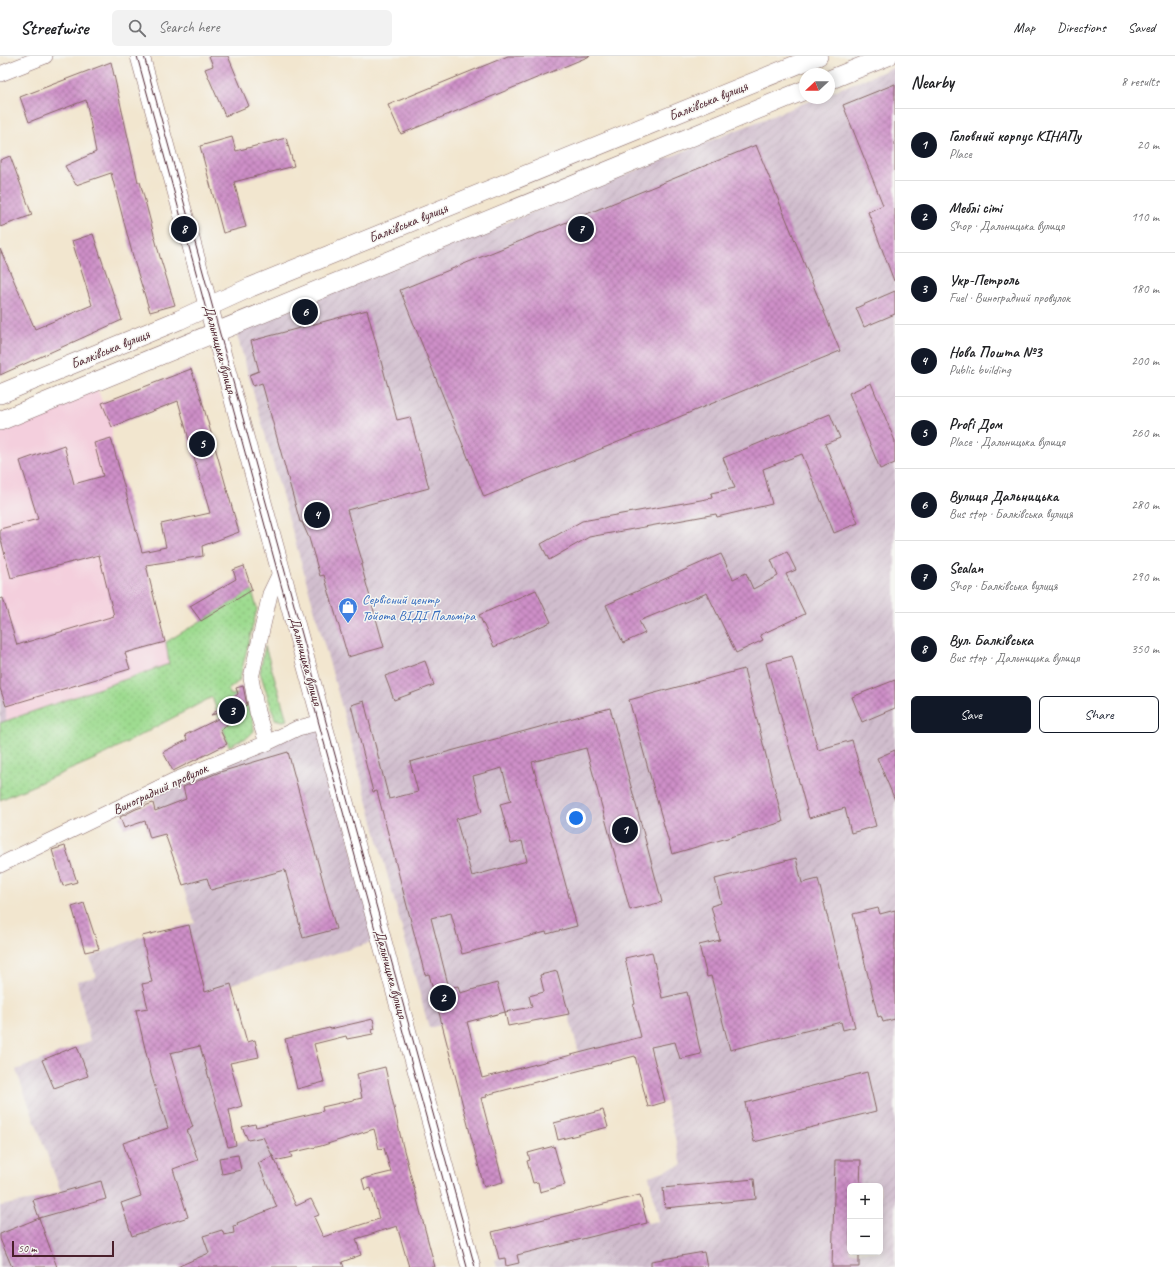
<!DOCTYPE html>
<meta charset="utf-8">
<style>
:root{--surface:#fff;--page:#f2f2f2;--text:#202124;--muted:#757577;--line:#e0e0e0;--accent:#111827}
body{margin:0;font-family:Caveat,sans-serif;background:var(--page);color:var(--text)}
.controls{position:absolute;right:12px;bottom:12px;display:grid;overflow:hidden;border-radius:6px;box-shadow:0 2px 10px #0003}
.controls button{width:36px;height:36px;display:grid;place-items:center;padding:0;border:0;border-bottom:1px solid var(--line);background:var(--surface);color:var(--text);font:20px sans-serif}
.compass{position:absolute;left:799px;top:12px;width:36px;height:36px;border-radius:50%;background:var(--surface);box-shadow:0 2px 10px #0003;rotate:248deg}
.scale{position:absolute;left:12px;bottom:10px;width:102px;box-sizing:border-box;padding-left:4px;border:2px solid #4a1f2b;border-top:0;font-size:11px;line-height:14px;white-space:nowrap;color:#4a1f2b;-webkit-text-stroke:3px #f6f6f2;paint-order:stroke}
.you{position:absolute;left:576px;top:762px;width:14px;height:14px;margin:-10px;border:3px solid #fff;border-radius:50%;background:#1a73e8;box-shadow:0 0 0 6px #1a73e833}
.badge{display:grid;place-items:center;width:26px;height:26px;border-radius:50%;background:var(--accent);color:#fff;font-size:13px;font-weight:700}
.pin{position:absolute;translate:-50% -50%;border:2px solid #fff;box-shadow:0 1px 4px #0006}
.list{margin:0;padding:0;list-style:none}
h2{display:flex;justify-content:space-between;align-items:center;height:52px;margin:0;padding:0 16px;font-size:17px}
h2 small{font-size:13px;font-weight:400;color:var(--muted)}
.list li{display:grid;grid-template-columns:26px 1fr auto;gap:12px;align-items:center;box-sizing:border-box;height:72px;padding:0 16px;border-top:1px solid var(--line)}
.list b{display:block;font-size:15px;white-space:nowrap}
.list p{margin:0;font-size:13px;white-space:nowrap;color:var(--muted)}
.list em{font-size:13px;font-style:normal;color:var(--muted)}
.actions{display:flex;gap:8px;padding:12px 16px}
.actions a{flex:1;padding:9px 0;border:1px solid var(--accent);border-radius:6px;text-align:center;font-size:14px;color:var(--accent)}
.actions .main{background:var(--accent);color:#fff}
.icon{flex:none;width:22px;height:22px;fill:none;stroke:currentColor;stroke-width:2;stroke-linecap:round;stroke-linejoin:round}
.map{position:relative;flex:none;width:895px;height:1211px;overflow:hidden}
header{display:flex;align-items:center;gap:24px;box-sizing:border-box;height:56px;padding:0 20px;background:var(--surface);border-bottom:1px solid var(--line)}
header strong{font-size:19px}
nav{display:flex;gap:22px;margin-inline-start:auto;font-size:14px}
.search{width:280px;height:36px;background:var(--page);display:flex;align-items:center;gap:10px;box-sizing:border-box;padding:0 14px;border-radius:6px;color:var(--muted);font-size:15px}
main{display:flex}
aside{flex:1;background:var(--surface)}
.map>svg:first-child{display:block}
.built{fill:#f4cfdd}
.industrial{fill:url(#industrial-furrows);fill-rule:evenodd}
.grass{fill:url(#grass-dots);stroke:#747d5e}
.building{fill:url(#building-cross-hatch);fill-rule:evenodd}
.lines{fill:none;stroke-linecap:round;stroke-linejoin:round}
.minor-casing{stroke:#856564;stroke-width:16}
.major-casing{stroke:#856564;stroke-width:20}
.minor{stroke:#fff;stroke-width:15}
.major{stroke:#fff;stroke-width:19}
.tram{stroke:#4a1f2b;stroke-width:1}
.labels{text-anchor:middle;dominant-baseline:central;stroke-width:3;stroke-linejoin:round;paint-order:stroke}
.street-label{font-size:14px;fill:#4a1f2b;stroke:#f6f6f2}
.shop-label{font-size:14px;fill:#366cbe;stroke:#f6f6f2;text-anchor:start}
</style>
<header>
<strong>Streetwise</strong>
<div class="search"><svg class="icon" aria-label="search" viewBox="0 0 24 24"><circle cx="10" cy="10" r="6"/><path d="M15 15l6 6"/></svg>Search here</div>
<nav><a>Map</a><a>Directions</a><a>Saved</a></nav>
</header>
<main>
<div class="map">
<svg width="895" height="1211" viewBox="0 0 895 1211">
<defs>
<pattern id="industrial-furrows" width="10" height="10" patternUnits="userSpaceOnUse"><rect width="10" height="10" fill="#d0bdcd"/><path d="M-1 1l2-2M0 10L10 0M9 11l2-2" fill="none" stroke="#b4a2b0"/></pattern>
<pattern id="grass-dots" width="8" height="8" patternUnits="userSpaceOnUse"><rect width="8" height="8" fill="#9edb90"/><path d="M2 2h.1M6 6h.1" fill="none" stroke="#8abc7c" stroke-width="1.8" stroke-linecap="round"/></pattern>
<pattern id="building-cross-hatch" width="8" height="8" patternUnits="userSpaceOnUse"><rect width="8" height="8" fill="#ce8fc8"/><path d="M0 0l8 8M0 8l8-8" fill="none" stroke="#a974a3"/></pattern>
</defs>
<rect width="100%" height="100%" fill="#f6f6f2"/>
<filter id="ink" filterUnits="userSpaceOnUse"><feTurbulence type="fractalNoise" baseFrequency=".025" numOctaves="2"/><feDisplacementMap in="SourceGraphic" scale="8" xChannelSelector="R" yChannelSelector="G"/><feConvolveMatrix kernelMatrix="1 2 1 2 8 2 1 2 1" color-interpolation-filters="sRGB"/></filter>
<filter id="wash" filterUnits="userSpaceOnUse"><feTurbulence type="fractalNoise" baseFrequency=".012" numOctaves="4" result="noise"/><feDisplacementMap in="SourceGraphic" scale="16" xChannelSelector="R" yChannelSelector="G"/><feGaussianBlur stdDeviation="0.9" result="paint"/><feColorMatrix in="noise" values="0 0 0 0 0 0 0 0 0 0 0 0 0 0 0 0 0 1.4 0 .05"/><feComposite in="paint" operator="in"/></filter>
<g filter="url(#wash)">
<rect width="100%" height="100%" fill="#f2e6cf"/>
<polygon class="built" points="95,327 112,371 112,384 166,586 169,608 6,665 6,650 0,632 0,376"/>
<g class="industrial">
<path d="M895 11V1211H497L495 1204 647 1167 659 1165 649 1120 682 1109 649 980 579 997 564 942 480 963 467 962 429 972 341 648 236 275 817 42H829V37ZM850 1130H880V1196H850Z"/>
<polygon points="0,632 6,650 6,665 0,667"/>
<polygon points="319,668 377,885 215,933 202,997 228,1088 264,1081 325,1211 0,1211 0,1150 33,1144 61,1136 16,1014 90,985 77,925 96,921 90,902 142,880 195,867 152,737"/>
</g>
<g class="grass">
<polygon points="252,534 257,553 239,625 228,634 231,639 243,637 253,664 254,675 248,681 229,690 212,641 97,702 0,744 0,667 169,608 166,586"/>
<polygon points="265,590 287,664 282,665 275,663 260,616"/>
</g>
<g id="blocks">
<g class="building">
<polygon points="209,0 228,0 249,50 225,60 205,13 213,10"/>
<polygon points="508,0 590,0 401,78 388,49"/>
<polygon points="111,6 138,126 140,126 160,201 175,249 150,256 135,208 111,117 76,129 65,110 96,96 86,44 29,66 20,41"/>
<polygon points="895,28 895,225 894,225 868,156 883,149 843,49"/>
<polygon points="232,81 236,95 286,82 294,110 234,126 246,171 223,177 200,90"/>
<polygon points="756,89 840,295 484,441 400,234"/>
<polygon points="10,100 32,159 0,171 0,104"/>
<polygon points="93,178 122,264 0,319 0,193 35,273 92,249 72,185"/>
<polygon points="895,235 895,258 864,271 856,252"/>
<polygon points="367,254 397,364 410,361 429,432 347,454 363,508 361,509 384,591 348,601 324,519 320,520 309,482 302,466 300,466 262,327 253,330 249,319 259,315 251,285"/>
<polygon points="191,313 200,338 239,476 202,490 203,500 146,509 165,586 125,597 130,613 6,650 0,632 0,543 3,542 17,589 114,560 99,499 11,522 0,480 0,473 38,463 20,405 64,389 74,428 103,420 94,387 111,382 142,496 166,491 161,468 210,457 178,345 112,371 102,347"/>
<polygon points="871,327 895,385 895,407 880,413 849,337"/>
<polygon points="830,358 840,382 825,388 858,467 834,477 802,398 763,413 772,448 717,461 716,458 589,481 549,504 541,488 582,465 712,442 711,437 735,432 723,402"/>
<polygon points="787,496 796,514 786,518 805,558 760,579 763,584 736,597 707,537 639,565 645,577 623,587 606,549 721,498 733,523 746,517 753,533 778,520 771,504"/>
<polygon points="244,510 252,534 201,565 190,550 236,523 233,514"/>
<polygon points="536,534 551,566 494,591 479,559"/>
<polygon points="792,600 818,694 852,684 876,770 851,777 845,752 809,762 766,607"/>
<polygon points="425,605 434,629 394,644 385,620"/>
<polygon points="744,613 783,766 672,798 629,644"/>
<polygon points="895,624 895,652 862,666 852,641"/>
<polygon points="243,630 247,649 239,651 241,651 244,656 220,674 227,688 173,715 163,696 187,684 185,679 226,659 223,656 211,659 238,638 236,632"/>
<path d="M364 645 389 743 418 736 410 706 610 652 662 846 630 854 586 692 532 706 577 870 547 878 546 876 462 898 451 857 431 862 449 932 458 930 460 937 497 927 505 956 467 966 482 1022 641 981 633 949 635 948 625 902 652 896 662 942 687 936 701 998 680 1003 675 986 651 991 665 1046 648 1051 635 1000 486 1039 487 1041 481 1042 503 1126 484 1131 429 918 425 919 377 735 373 736 351 649ZM502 712 511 745 500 748 511 788 522 785 527 805 472 820 456 763 482 756 473 720Z"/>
<polygon points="895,694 895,744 877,702"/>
<polygon points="288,696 336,873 303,882 285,814 211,834 207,822 183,829 165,778 150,782 145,765 124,772 120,761 136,753 153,747 155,755 186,743 183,731 220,716"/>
<polygon points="65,790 77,826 63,830 52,794"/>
<polygon points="796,802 802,827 818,823 855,971 843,974 841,966 730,994 711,920 707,921 699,889 720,884 711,850 721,847 715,823"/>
<polygon points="84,847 99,893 85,896 72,851"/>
<polygon points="878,852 880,858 895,854 895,963 883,966 881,960 878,961 853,858"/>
<polygon points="189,869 205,936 231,928 247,986 255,984 259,1001 230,1007 242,1050 229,1054 236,1089 228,1091 200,990 170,997 186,1052 193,1071 187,1074 198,1104 173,1113 188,1161 132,1180 121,1147 141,1140 123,1087 168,1072 151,1018 136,954 148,952 142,928 152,926 142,880"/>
<polygon points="557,915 569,958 508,970 505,956 532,951 529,940 544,936 540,919"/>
<polygon points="373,963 375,973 372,974 373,978 347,983 346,980 314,988 324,1026 297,1033 285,983 329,972 330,973"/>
<polygon points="77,990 88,1020 54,1032 42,1004"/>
<polygon points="385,1011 402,1087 435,1211 409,1211 397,1170 356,1183 361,1199 342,1206 344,1211 177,1211 209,1197 203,1180 222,1174 224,1179 234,1177 233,1170 238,1169 237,1167 277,1151 258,1107 273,1100 296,1150 311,1143 319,1159 314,1161 323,1181 379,1163 371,1132 365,1134 362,1123 391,1116 384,1092 379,1093 374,1073 321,1090 290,1097 292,1101 275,1105 263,1081 248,1084 242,1071 255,1068 256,1071 323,1055 322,1051 362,1042 357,1018"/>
<polygon points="867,1016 876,1055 754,1086 745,1047"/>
<polygon points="603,1054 608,1071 558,1084 554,1067"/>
<polygon points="554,1090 565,1129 540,1136 538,1126 533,1127 527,1105 530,1104 528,1097"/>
<polygon points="238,1099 241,1114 222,1118 219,1102"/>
<polygon points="835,1104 861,1104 860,1130 850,1130 850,1196 859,1196 859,1211 832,1211"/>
<polygon points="754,1123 756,1143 665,1152 663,1132"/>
<polygon points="101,1125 106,1143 39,1162 33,1144"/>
<polygon points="640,1139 647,1167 517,1199 519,1207 506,1210 505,1202 499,1203 492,1176"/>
<polygon points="39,1162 57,1211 12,1211 0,1183 0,1178"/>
<polygon points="704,1196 707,1211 651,1211 651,1205"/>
</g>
</g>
</g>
<g filter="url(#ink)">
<use href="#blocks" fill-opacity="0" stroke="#856564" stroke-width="1"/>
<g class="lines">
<g class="minor-casing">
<g id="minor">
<polyline points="0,18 45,0"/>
<polyline points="267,687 257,656 251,622 270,538 281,515"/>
<polyline points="0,809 173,725 267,687 298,672 322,666"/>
</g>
</g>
<g class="major-casing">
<g id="major">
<polyline points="140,0 471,1211"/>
<polyline points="829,24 888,0"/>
<polyline points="0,338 179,264 251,231 818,0"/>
<polyline points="0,365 805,34"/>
</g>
</g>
<use href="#minor" class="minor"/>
<use href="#major" class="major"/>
<g class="tram">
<polyline points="137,0 467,1211"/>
<polyline points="144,0 475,1211"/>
</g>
</g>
</g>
<defs>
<g id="shop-pin" transform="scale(1)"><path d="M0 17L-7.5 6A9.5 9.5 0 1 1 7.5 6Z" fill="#3f7fe0" stroke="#f6f6f2"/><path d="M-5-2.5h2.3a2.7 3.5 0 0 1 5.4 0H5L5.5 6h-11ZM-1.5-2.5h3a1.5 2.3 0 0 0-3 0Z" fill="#fff"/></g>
</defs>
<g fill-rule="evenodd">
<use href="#shop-pin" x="348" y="551"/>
</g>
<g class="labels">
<g class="street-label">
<text transform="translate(708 45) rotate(-22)">Балківська вулиця</text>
<text transform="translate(408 167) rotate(-22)">Балківська вулиця</text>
<text transform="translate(110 293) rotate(-22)">Балківська вулиця</text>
<text transform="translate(220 293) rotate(75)">Дальницька вулиця</text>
<text transform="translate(306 605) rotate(75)">Дальницька вулиця</text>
<text transform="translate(160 733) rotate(-25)">Виноградний провулок</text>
<text transform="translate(391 918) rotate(75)">Дальницька вулиця</text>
</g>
<g class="shop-label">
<text x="362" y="543">Сервісний центр<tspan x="362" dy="16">Тойота ВІДІ Пальміра</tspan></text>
</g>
</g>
</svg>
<div class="controls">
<button>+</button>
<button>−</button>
</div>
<svg class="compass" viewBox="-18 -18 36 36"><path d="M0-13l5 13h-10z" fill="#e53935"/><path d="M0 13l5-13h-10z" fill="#757577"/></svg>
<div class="scale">50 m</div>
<div class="you"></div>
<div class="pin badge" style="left:625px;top:774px">1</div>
<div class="pin badge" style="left:443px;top:942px">2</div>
<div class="pin badge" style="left:232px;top:655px">3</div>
<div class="pin badge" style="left:317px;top:459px">4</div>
<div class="pin badge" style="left:202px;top:388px">5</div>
<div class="pin badge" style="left:305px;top:256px">6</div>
<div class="pin badge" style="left:581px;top:173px">7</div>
<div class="pin badge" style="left:184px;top:173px">8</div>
</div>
<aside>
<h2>Nearby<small>8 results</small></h2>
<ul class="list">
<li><span class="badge">1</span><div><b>Головний корпус КІНАПу</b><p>Place</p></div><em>20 m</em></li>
<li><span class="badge">2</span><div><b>Меблі сіті</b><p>Shop · Дальницька вулиця</p></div><em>110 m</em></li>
<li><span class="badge">3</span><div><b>Укр-Петроль</b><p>Fuel · Виноградний провулок</p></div><em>180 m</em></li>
<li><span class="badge">4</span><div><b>Нова Пошта №3</b><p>Public building</p></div><em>200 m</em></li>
<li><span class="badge">5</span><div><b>Profi Дом</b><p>Place · Дальницька вулиця</p></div><em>260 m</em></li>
<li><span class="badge">6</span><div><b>Вулиця Дальницька</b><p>Bus stop · Балківська вулиця</p></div><em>280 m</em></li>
<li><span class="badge">7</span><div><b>Sealan</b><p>Shop · Балківська вулиця</p></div><em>290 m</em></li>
<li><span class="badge">8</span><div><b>Вул. Балківська</b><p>Bus stop · Дальницька вулиця</p></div><em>350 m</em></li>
</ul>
<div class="actions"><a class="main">Save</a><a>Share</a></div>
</aside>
</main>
